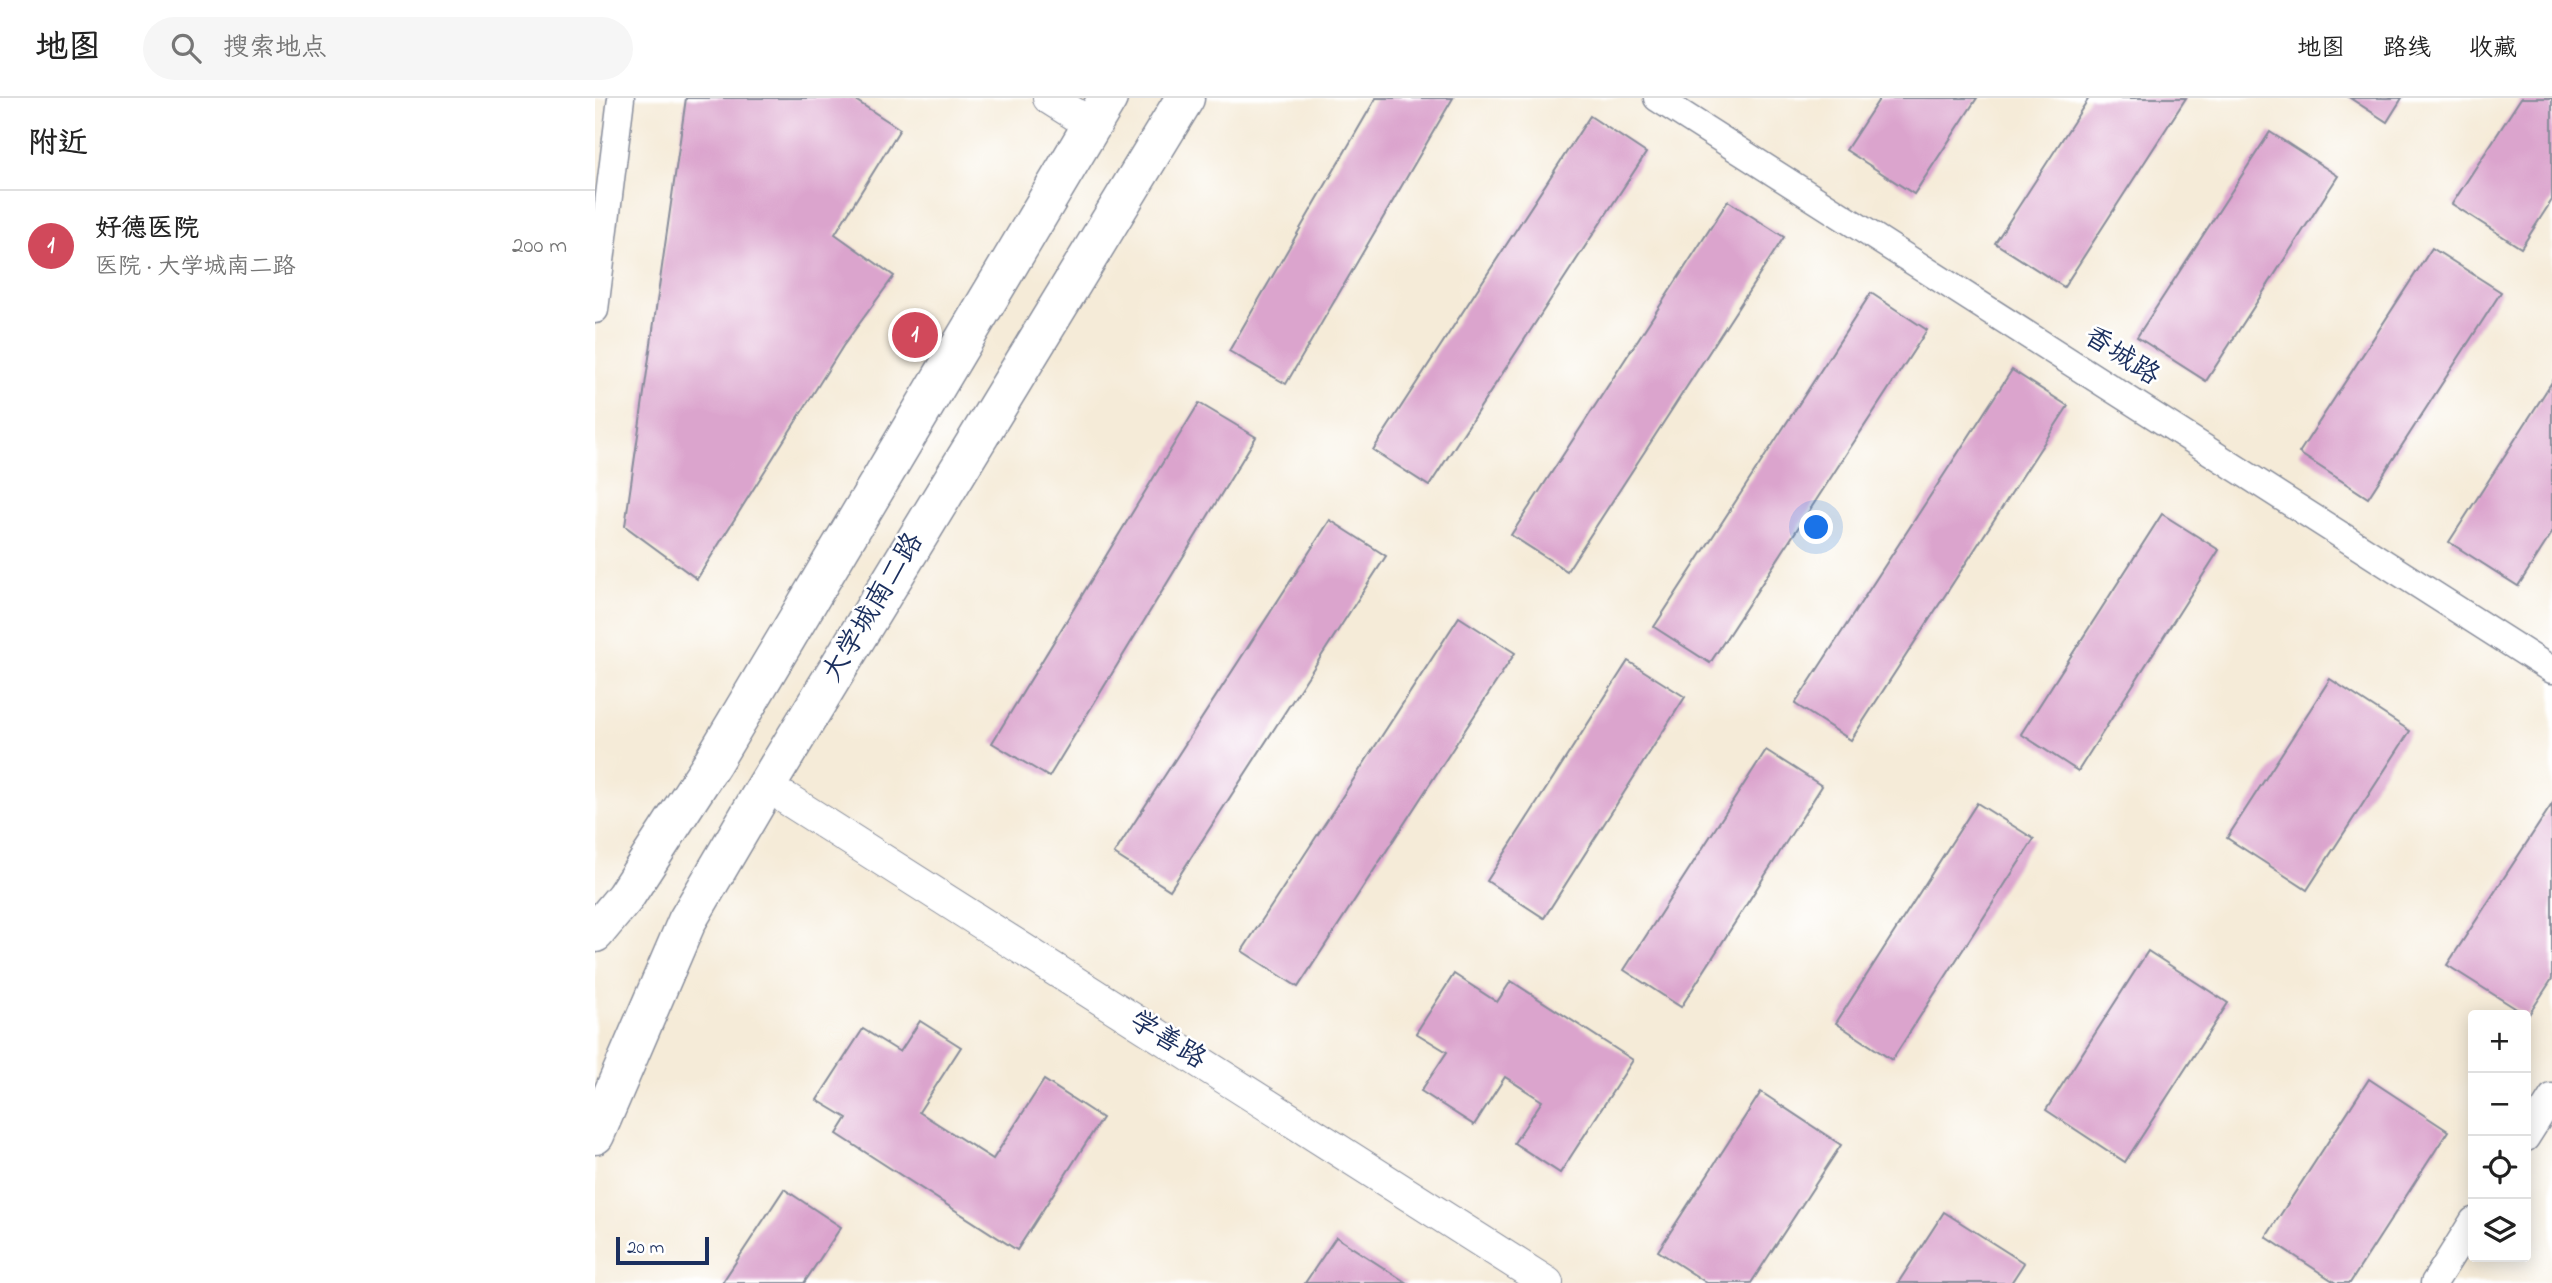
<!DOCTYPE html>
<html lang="zh">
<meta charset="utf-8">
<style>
:root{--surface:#fff;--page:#f6f6f6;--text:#222;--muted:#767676;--line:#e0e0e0;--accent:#d1495b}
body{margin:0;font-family:"Indie Flower","LXGW WenKai TC",sans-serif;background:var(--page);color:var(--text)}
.controls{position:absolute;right:21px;bottom:21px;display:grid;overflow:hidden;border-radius:7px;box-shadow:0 4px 18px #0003}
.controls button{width:63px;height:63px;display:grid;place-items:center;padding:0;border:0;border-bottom:2px solid var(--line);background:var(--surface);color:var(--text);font:35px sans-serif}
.scale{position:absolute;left:21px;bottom:18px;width:93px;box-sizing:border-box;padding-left:7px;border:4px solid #1b2f5e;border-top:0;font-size:19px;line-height:24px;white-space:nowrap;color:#1b2f5e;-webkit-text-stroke:5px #fff;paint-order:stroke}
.you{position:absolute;left:1222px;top:430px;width:24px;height:24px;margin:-18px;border:5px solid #fff;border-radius:50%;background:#1a73e8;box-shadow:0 0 0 10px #1a73e833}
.badge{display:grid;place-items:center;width:46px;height:46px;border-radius:50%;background:var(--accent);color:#fff;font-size:23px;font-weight:700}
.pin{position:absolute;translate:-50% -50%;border:4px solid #fff;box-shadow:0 2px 7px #0006}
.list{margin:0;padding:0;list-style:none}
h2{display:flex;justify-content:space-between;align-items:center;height:91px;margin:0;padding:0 28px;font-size:30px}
h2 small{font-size:23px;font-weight:400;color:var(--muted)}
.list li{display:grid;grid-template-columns:46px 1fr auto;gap:21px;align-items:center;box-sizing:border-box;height:112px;padding:0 28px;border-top:2px solid var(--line)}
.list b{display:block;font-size:26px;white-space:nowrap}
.list p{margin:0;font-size:23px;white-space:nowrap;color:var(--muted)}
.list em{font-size:23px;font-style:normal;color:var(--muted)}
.icon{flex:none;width:38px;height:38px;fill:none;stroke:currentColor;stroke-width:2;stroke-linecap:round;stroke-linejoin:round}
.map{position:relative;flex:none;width:1957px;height:1185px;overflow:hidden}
header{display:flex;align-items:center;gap:42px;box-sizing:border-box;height:98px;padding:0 35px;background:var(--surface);border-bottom:2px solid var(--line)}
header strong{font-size:33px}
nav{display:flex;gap:38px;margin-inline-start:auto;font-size:24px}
.search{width:490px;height:63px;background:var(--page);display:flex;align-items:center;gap:18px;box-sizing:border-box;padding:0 24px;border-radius:38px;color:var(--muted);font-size:26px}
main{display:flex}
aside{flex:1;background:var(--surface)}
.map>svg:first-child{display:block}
.building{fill:#dba4cd}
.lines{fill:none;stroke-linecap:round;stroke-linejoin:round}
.minor-casing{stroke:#888d9b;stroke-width:29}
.tertiary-casing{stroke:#888d9b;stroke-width:34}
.trunk-casing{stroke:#888d9b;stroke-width:41}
.minor{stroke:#fff;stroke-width:26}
.tertiary{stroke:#fff;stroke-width:32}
.trunk{stroke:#fff;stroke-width:38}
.labels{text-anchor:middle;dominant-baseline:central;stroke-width:5;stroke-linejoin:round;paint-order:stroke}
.street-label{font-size:28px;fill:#1b2f5e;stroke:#fff}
</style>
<header>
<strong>地图</strong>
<div class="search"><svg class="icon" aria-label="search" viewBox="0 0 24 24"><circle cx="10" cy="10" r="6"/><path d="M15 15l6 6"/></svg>搜索地点</div>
<nav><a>地图</a><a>路线</a><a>收藏</a></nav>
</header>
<main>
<aside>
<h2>附近<small></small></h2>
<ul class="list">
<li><span class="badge">1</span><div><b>好德医院</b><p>医院 · 大学城南二路</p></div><em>200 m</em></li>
</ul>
</aside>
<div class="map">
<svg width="1957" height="1185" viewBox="0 0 1957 1185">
<rect width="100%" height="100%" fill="#fff"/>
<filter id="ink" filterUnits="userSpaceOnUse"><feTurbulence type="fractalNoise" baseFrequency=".0143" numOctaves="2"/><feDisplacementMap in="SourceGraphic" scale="14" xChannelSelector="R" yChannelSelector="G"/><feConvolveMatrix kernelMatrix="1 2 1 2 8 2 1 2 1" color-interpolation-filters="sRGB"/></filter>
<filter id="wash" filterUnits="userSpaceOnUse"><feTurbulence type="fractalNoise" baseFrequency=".00686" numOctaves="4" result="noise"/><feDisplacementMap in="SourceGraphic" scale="28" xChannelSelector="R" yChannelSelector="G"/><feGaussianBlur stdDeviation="1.57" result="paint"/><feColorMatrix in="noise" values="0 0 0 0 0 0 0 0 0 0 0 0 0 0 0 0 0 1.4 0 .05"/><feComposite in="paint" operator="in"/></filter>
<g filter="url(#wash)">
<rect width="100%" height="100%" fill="#f5ebd8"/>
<g id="blocks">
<g class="building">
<polygon points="91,0 257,0 305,31 240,136 299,178 248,248 102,481 30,428"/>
<polygon points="781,0 858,0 691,286 634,253"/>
<polygon points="1285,0 1382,0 1319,96 1251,52"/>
<polygon points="1494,0 1591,0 1469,189 1400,145"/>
<polygon points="1755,0 1807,0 1792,24"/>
<polygon points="1926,0 1957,0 1957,102 1926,150 1857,106"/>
<polygon points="995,18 1051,55 834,388 778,352"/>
<polygon points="1675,34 1743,78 1611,283 1542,239"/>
<polygon points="1133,103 1189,139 972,473 916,437"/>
<polygon points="1837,150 1906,194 1773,400 1704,355"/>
<polygon points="1276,195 1332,232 1115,565 1059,529"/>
<polygon points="1417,272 1473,308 1256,642 1200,606"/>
<polygon points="1957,284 1957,435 1923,488 1854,444"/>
<polygon points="604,305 661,339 454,679 397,645"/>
<polygon points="1567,416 1624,452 1483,673 1426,636"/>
<polygon points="735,422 791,458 575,792 519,756"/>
<polygon points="864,519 920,555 703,889 647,853"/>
<polygon points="1033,563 1090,599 949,820 892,783"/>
<polygon points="1735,581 1815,633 1712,792 1632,740"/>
<polygon points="1171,652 1227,688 1086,909 1029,872"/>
<polygon points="1382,705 1439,741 1297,962 1241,925"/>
<polygon points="1957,706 1957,881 1931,921 1931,917 1852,867"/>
<polygon points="1553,853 1633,905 1530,1064 1451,1012"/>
<polygon points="859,876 902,904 916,883 1038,962 965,1075 919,1045 947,1003 910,979 879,1027 826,993 852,954 821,935"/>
<polygon points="325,923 366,949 324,1014 398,1061 449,982 507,1020 422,1152 242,1036 252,1020 222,1002 268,931 305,954"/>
<polygon points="1774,981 1853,1033 1755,1185 1741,1185 1671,1139"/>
<polygon points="1166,994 1246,1047 1156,1185 1112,1185 1063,1153"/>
<polygon points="189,1091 246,1129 209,1185 127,1185"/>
<polygon points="1349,1114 1429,1165 1416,1185 1303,1185"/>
<polygon points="741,1139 812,1185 710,1185"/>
</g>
</g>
</g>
<g filter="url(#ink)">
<use href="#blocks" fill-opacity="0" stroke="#888d9b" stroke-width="2"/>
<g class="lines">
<g class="minor-casing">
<g id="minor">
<polyline points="1062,0 1957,572"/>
<polyline points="0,212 26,0"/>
<polyline points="1931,1040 1957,999"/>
<polyline points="1839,1185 1878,1123"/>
</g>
</g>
<g class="tertiary-casing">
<g id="tertiary">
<polyline points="454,0 497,27"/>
<polyline points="192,701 952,1185"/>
</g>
</g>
<g class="trunk-casing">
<g id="trunk">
<polyline points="0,835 30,799 117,665 513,0"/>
<polyline points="0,1037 92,823 170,690 590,0"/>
</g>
</g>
<use href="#minor" class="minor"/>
<use href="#tertiary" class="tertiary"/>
<use href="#trunk" class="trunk"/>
</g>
</g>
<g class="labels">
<g class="street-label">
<text transform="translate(1526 259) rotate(33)">香城路</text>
<text transform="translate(279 510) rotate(-59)">大学城南二路</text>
<text transform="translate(572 943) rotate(32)">学善路</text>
</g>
</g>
</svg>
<div class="controls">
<button>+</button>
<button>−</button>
<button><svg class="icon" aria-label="locate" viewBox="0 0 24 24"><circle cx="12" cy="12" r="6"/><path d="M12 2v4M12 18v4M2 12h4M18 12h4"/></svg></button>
<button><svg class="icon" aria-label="layers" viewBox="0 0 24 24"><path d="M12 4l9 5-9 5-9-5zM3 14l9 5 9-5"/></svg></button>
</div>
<div class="scale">20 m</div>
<div class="you"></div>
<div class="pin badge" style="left:320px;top:237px">1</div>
</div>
</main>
